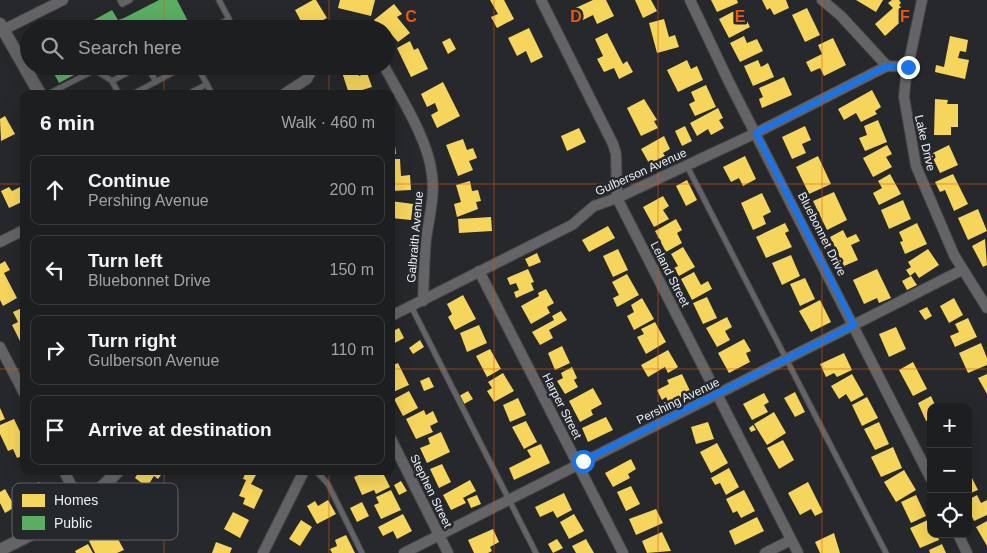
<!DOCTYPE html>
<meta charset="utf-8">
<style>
:root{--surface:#1c1e20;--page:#252729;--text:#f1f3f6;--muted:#a0a2a5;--line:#3a3c3e}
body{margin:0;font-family:Helvetica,sans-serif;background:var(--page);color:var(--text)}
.controls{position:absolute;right:15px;bottom:15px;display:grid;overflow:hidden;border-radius:10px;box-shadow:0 5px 20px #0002}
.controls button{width:45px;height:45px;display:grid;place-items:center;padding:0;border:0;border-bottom:1px solid var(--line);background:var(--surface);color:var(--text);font:25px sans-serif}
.stop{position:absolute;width:15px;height:15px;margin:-11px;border:4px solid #1a73e8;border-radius:50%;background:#fff}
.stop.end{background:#1a73e8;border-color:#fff;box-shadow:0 1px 5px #0008}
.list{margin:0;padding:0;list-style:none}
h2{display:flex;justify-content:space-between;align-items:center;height:65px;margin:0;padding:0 20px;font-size:21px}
h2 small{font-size:16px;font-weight:400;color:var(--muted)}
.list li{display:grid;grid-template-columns:32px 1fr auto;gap:15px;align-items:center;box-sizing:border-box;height:70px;margin:0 10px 10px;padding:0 10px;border:1px solid var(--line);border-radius:10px}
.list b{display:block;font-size:19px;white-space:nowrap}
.list p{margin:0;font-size:16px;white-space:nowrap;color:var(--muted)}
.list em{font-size:16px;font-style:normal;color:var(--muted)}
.icon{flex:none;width:28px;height:28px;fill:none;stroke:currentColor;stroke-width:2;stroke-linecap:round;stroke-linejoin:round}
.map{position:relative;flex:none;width:987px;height:553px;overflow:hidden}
.search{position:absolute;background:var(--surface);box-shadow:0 5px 20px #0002;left:20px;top:20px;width:375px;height:55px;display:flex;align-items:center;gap:12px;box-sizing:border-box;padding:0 18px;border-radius:28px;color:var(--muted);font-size:19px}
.panel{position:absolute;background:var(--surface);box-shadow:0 5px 20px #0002;left:20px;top:90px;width:375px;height:385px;border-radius:10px}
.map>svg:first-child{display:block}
.homes{fill:#f6d55c}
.public{fill:#5aae61}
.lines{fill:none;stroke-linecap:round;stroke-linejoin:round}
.service-casing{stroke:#424446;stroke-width:7}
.minor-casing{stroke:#424446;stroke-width:12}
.tertiary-casing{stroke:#424446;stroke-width:14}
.service{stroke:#646466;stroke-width:5}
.minor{stroke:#646466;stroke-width:10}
.tertiary{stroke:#646466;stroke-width:12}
.route{stroke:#1a73e8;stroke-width:6}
.grid{fill:none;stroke:#e8590c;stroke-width:1;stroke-opacity:0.55}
.labels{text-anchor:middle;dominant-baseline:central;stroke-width:5;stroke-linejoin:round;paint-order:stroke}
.street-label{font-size:12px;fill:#ebedf1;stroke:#24282d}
.key{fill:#24282d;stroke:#606368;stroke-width:1}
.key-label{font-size:14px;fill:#ebedf1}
.grid-label{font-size:16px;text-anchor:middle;font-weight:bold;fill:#e8590c;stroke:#24282d;stroke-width:5;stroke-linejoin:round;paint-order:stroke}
</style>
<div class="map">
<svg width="987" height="553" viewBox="0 0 987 553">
<rect width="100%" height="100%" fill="#26282b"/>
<g class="homes">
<polygon points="313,0 316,0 327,18 305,29 295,10"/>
<polygon points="340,0 375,0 371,16 338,8"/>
<polygon points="490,0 504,0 514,19 497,28 491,17 498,14"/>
<polygon points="593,0 606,0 614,16 597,24 593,15 577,23 571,10"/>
<polygon points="635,0 651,0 657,11 643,18"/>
<polygon points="711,0 737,0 738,3 717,12"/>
<polygon points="762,0 786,0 789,8 774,15 770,8 767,10"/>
<polygon points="856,0 883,0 876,12"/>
<polygon points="892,0 899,0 901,3 899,5 908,15 885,36 875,24 893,8 888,3"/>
<polygon points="394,4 402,14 397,17 410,33 398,42 384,26 381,28 374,20"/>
<polygon points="807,8 820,35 805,42 792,15"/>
<polygon points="736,10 740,17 744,15 750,27 729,38 719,19"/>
<polygon points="664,19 669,37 675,35 679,47 657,53 649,23"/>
<polygon points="529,28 543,57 531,63 526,51 517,56 508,38"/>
<polygon points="607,33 623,64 627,61 633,72 619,79 614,68 604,72 597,59 603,56 595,39"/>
<polygon points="744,36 747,43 757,39 763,51 740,62 730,43"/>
<polygon points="950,36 968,40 966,52 960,51 958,58 969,60 965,79 935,72 936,65 944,67"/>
<polygon points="450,38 456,49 448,54 442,42"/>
<polygon points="833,38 846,65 824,76 820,68 811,72 806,62 822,54 818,45"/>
<polygon points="410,41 414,50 418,48 428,69 411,77 397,48"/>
<polygon points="687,60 691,69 697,66 703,80 678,92 667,70"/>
<polygon points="758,60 761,67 768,63 774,77 753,86 744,66"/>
<polygon points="340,66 355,66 359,76 367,73 372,87 349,94"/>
<polygon points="784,77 792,95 762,108 759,99 763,97 759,88"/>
<polygon points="443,82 460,116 437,128 431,115 438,111 435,103 427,107 421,94"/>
<polygon points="706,85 716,107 695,116 689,104 695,101 691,92"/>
<polygon points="872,90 881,107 875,111 877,114 861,122 856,113 844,120 838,109"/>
<polygon points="644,99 657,120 654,121 658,128 641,136 627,108"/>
<polygon points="935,99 948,100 947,104 958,104 958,127 951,127 951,135 934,135"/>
<polygon points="718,108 723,118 719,120 724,128 711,135 708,129 697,136 690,123"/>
<polygon points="5,116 15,134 1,141 0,119"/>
<polygon points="878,120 887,142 865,151 859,138 867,135 864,126"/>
<polygon points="685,126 692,141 682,146 675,131"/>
<polygon points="805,126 811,140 802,144 806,153 792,159 782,137"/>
<polygon points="391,128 393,128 396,154 391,154"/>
<polygon points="579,128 586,142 567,151 561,136"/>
<polygon points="664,136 670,149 663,153 665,156 650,165 641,149"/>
<polygon points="463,139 467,150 473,148 477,158 469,161 473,170 458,176 446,145"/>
<polygon points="887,145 892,154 886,157 892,167 873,177 863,158"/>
<polygon points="949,145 958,165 940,173 931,154"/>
<polygon points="745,156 756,179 743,186 739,178 731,182 723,167"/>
<polygon points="818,156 831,184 809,194 796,167"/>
<polygon points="391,159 400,159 401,176 410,175 411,190 391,191"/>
<polygon points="890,174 901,194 879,205 873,193 882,188 878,181"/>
<polygon points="953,174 968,204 954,211 945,190 940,192 935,182"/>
<polygon points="687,180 697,200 686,206 676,186"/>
<polygon points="470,181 472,191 478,190 481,201 476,202 478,209 457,217 454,204 461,202 456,185"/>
<polygon points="24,185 24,201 9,208 1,191 9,187 12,191"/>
<polygon points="834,192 847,220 827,230 813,201"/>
<polygon points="762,193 771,212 763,216 766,224 753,230 741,203"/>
<polygon points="663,196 669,206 663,210 669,219 654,227 643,207"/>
<polygon points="903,200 911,219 889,229 881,210"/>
<polygon points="391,201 413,204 411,220 391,218"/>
<polygon points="978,209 987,231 968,240 958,218"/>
<polygon points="491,217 492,231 459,233 458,219"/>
<polygon points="676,219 682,230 677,233 682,243 666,252 655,231"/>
<polygon points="785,223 789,231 785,233 792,247 766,258 756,237"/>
<polygon points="917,223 927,244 905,254 900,242 903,241 899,232"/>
<polygon points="608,226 615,238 589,252 582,240"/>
<polygon points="843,230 847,238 856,234 860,241 851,245 858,260 844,266 830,237"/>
<polygon points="985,239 987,265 983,267 972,246"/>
<polygon points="683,247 695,267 679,276 674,268 678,266 671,254"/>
<polygon points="618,249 628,270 613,277 603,256"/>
<polygon points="928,249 939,265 919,278 915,272 910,276 906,270 911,267 908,262"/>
<polygon points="537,253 541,262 529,267 525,259"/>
<polygon points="791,255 800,276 782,285 772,263"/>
<polygon points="5,261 10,270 4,273 17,298 3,306 0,300 0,264"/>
<polygon points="528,269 534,282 531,283 534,290 516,298 514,292 519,290 516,283 510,285 507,278"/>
<polygon points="877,269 891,298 879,303 877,298 864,304 853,280"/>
<polygon points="694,272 701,285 708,281 712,289 692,300 681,279"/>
<polygon points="627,274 639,295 617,307 613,298 619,295 612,282"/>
<polygon points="911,276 917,285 907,290 902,281"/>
<polygon points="805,278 815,299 800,306 790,284"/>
<polygon points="546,289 554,303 547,307 550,313 531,324 521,306 539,296 538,293"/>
<polygon points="463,295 476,319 455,330 448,317 452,314 447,304"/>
<polygon points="707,297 717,318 703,324 693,303"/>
<polygon points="642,298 654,319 634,330 627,316 634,312 631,305"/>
<polygon points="954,298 963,315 949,323 940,306"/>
<polygon points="820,300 831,322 811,332 799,311"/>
<polygon points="24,307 24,342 21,343 12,325 18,322 13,312"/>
<polygon points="927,307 932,316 925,320 919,311"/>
<polygon points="561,311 567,320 549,330 553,338 540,345 532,332 554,320 552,316"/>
<polygon points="727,317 732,327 725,331 730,340 717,347 706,328"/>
<polygon points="968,318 977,337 955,347 950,336 959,332 955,324"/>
<polygon points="655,322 666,342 646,354 637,337 644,334 641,329"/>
<polygon points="479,325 487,343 467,352 460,333"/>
<polygon points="896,327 906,349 889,357 879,334"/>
<polygon points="399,328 404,338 391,345 391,332"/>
<polygon points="744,339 751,351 746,353 750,362 729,373 718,353"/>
<polygon points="420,340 424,347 413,354 409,348"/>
<polygon points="981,343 987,358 987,365 968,373 959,353"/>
<polygon points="562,346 570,363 555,370 548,353"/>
<polygon points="490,349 501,369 487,377 476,356"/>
<polygon points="668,350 678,367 668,373 665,367 648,377 641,365"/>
<polygon points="844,353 852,370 837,377 834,373 826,377 820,364"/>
<polygon points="913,362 927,389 913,396 899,370"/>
<polygon points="398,363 409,385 391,393 391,366"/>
<polygon points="572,367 577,378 574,380 578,387 565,394 557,381 563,378 561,373"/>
<polygon points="503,373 514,391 494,402 487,391 492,388 488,382"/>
<polygon points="682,374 691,393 678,399 680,404 671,408 666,397 662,400 657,390 669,384 667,380"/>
<polygon points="852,374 864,395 851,402 846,394 839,399 831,386"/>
<polygon points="987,374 987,394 978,378"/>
<polygon points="429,377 434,387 424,391 420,381"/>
<polygon points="593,388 602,404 591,410 593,415 580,422 569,401"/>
<polygon points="409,391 418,408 403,416 394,399"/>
<polygon points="468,391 473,399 464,404 459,396"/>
<polygon points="795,392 805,412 795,417 784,398"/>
<polygon points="764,393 769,402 764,405 768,412 752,420 743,404"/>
<polygon points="931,396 936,407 931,407 931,419 926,421 918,403"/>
<polygon points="867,397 878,418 862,426 852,405"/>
<polygon points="518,398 526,415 510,422 503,405"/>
<polygon points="0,408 5,419 0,421"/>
<polygon points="424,410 426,415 433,411 438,422 430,426 433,432 416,439 406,419"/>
<polygon points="774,412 786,433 767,445 754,424"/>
<polygon points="606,417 613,430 588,442 582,428"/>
<polygon points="14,419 24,440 24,455 17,458 13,449 8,451 0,434 0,425"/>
<polygon points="526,421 537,442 524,449 512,427"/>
<polygon points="708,422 714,439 696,444 691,427"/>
<polygon points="879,422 889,444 875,450 864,429"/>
<polygon points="753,425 756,430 751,432 749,428"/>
<polygon points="441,432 450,452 427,463 420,448 430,444 428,438"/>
<polygon points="783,440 794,460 779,469 767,448"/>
<polygon points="717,443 728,463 711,473 700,452"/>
<polygon points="541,444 550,463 514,480 509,468 531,457 527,450"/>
<polygon points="893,447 902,468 881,477 871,457"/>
<polygon points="631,459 636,469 628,474 630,478 613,487 605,473"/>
<polygon points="442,464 451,482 439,488 430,469"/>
<polygon points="729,468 739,487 726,495 720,483 715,485 711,478"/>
<polygon points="904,470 916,490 896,502 884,482"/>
<polygon points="968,470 978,490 968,494"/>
<polygon points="139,471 164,471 158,479 154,476 147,487 135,478"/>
<polygon points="246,471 256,475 251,484 263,490 254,509 243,504 245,498 239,496 246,480 243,479"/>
<polygon points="367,471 382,471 390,487 376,494 374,490 362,495 354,477"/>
<polygon points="470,480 476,491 463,498 466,503 451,510 443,495"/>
<polygon points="401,481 407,491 399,495 394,485"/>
<polygon points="39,482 45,494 26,504 20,492"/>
<polygon points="808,482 823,512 815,516 811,509 800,515 788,493"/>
<polygon points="631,486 640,504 626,511 617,492"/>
<polygon points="5,489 15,507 5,513 0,503 0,492"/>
<polygon points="391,490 401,510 381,519 374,505 379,503 376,497"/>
<polygon points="744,490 755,511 741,518 737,511 733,513 726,499"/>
<polygon points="564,493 572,510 557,518 553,511 540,517 535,507"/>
<polygon points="477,495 481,504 471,508 467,499"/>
<polygon points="916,495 926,516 911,523 901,502"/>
<polygon points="977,495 981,503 987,500 987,515 974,521 968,508 968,500"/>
<polygon points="328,500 336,514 317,524 307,506 315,501 318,506"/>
<polygon points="362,502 369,516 357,522 350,508"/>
<polygon points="656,509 663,523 636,535 629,519"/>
<polygon points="233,512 249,520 240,538 224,529"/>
<polygon points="403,514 412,531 397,539 393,531 383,536 378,527"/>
<polygon points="574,514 584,531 569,539 560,522"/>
<polygon points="757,517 764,531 735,545 729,531"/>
<polygon points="930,519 931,534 937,534 939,540 920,548 910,528"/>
<polygon points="301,520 312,527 300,546 289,539"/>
<polygon points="987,521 987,546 976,527"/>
<polygon points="112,528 124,550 117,553 95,553 89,541"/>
<polygon points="493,529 499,542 490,547 492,551 488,553 474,553 468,540"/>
<polygon points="662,532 671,551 647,553 642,541"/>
<polygon points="834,533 840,553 820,553 815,542"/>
<polygon points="346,535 355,553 332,553 330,549 337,546 335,540"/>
<polygon points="557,539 563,548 553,553 548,544"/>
<polygon points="586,539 594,553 576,553 572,546"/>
<polygon points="216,542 232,548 230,553 212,553"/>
<polygon points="88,544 93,553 76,553 75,551"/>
<polygon points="942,544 946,553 930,553 929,550"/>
</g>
<g class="public">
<polygon points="159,0 177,0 192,29 84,29 83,26 112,10 118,20 124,18"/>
<polygon points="50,66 91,66 59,83"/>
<polygon points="109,66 121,66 112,71"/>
</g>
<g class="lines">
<g class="service-casing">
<g id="service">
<polyline points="120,0 122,4 130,0"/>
<polyline points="210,29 229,19 219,0"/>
<polyline points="147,66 156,82"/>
<polyline points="197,66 212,94"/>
<polyline points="112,81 140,66"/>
<polyline points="48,94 95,70 112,81 119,94"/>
<polyline points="133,94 185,66"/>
<polyline points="188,94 207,84"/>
<polyline points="687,166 886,553"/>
<polyline points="411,306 536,553"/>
<polyline points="316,471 328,484 362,553"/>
</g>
</g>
<g class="minor-casing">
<g id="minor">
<polyline points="541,0 613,144 616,154 617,198 798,553"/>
<polyline points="690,0 729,82 931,479"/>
<polyline points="822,0 841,16 887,66"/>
<polyline points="922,0 906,76 904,97 916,166 954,255 987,308"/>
<polyline points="3,30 63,0"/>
<path d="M384 66C400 96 429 141 432 175 435 196 429 218 426 239 424 260 424 280 423 301"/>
<polyline points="284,94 307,79 314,66"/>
<polyline points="0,242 24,230"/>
<polyline points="479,271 623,553"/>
<polyline points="391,316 572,225 594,206 617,198 756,133 887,66 908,67"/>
<polyline points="0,347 24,393"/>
<polyline points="391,439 448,553"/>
<polyline points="64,471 81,505"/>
<polyline points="958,534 967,553"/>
<polyline points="263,553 304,471"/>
<polyline points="404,553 962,270"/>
<polyline points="765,553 791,540"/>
</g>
</g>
<g class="tertiary-casing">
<g id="tertiary">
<polyline points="0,24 40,94"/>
<path d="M0 550C43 529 85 508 118 471"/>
</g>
</g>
<use href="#service" class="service"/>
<use href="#minor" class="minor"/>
<use href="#tertiary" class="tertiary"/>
</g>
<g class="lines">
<polyline class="route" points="583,461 854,325 756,133 887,66 908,67"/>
</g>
<path class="grid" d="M164 0V29M329 0V29M494 0V553M658 0V553M822 0V553M164 66V94M329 66V94M0 184H24M391 184H987M0 369H24M391 369H987M164 471V553M329 471V553"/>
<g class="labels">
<g class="street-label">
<text transform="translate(925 143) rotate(77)">Lake Drive</text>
<text transform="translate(641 172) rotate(-24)">Gulberson Avenue</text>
<text transform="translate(822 234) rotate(63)">Bluebonnet Drive</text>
<text transform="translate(415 237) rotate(-85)">Galbraith Avenue</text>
<text transform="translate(670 274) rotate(63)">Leland Street</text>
<text transform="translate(678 401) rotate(-26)">Pershing Avenue</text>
<text transform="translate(562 406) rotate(63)">Harper Street</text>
<text transform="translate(431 491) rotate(64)">Stephen Street</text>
</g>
</g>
<rect x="12" y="483" width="166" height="57" rx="8" class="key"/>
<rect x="22" y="494" width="23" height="13" fill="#f6d55c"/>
<rect x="22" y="516" width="23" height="14" fill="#5aae61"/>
<g class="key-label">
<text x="54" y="505">Homes</text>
<text x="54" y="528">Public</text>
</g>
<g class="grid-label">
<text x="411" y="22">C</text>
<text x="576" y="22">D</text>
<text x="740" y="22">E</text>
<text x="905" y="22">F</text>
</g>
</svg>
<div class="controls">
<button>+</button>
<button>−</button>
<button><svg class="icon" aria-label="locate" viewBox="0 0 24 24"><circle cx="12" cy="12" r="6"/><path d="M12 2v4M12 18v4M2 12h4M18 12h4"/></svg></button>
</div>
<div class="stop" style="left:583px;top:461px"></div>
<div class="stop end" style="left:908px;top:67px"></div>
<div class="search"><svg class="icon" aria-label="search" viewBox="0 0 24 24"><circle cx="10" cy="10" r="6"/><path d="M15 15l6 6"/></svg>Search here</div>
<section class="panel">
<h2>6 min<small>Walk · 460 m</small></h2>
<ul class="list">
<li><svg class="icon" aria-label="ahead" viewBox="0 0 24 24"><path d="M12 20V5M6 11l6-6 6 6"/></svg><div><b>Continue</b><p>Pershing Avenue</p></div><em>200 m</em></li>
<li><svg class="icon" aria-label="left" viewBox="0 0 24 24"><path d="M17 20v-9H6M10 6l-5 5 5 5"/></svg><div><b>Turn left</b><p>Bluebonnet Drive</p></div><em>150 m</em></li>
<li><svg class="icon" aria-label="right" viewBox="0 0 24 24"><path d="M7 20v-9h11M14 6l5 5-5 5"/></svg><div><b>Turn right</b><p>Gulberson Avenue</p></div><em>110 m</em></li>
<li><svg class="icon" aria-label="arrive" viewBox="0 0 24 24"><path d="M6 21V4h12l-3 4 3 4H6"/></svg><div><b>Arrive at destination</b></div></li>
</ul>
</section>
</div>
